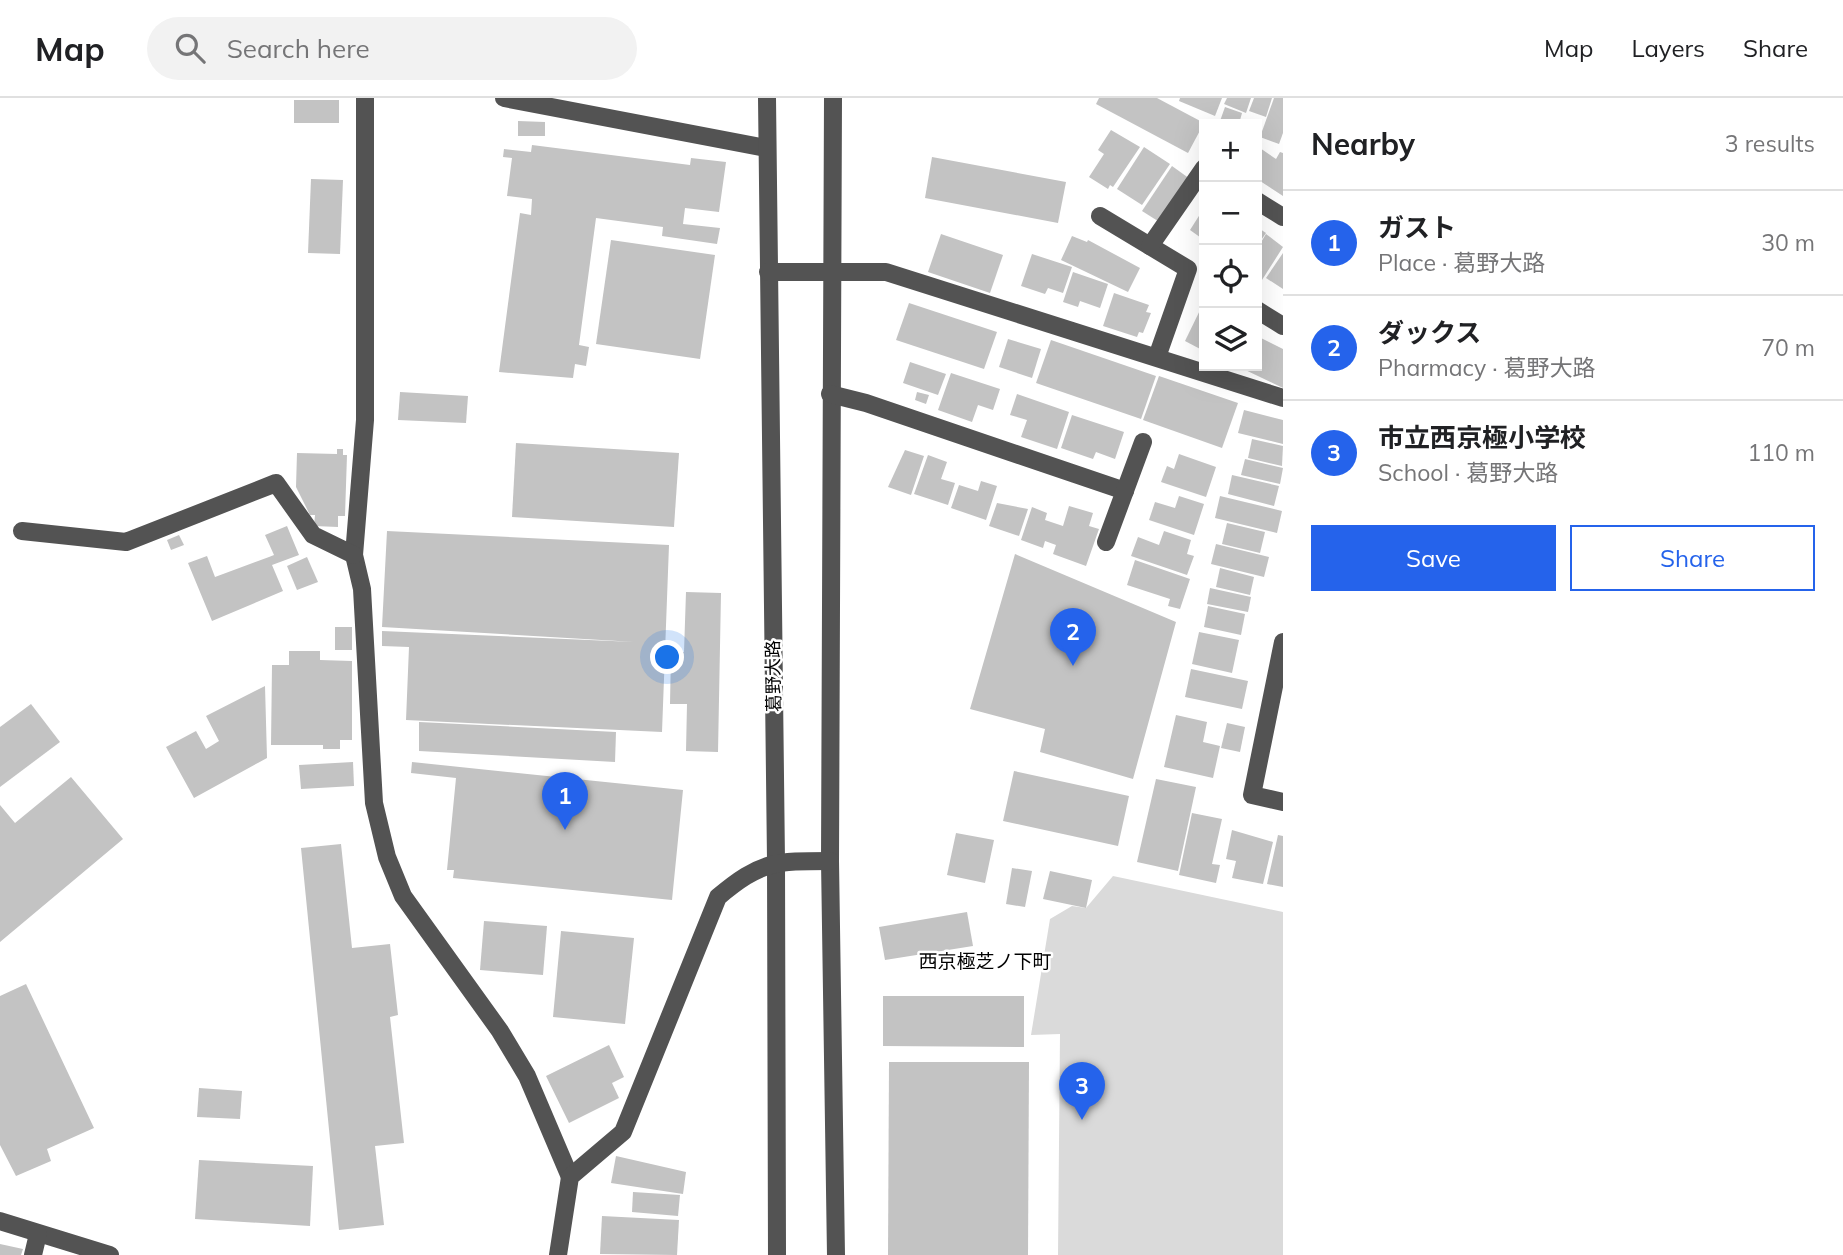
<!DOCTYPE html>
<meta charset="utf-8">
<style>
:root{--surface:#fff;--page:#f2f2f2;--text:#202124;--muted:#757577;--line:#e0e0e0;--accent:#2563eb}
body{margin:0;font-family:Mulish,"Noto Sans JP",sans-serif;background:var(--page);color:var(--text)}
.controls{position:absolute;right:21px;top:21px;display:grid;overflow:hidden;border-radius:0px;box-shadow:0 7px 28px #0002}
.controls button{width:63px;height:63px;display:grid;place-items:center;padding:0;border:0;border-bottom:2px solid var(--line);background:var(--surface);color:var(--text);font:35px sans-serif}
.you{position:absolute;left:668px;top:560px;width:24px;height:24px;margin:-18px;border:5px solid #fff;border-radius:50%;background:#1a73e8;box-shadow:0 0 0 10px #1a73e833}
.badge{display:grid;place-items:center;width:46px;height:46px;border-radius:50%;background:var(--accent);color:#fff;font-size:23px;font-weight:700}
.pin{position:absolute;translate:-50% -58px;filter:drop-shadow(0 2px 4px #0008)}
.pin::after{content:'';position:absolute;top:37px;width:24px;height:21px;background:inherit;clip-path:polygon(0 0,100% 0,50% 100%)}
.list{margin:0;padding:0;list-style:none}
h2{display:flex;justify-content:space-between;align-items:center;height:91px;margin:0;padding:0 28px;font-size:30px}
h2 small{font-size:23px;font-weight:400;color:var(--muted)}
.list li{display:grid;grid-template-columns:46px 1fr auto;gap:21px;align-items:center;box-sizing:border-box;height:105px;padding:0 28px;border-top:2px solid var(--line)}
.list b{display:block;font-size:26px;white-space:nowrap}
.list p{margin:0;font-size:23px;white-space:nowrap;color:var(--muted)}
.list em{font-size:23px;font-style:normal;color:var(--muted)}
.actions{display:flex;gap:14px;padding:21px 28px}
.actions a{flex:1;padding:16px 0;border:2px solid var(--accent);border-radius:0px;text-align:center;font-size:24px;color:var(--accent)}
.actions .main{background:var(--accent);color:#fff}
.icon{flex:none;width:38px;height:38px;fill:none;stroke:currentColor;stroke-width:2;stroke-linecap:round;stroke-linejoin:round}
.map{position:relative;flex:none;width:1283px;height:1157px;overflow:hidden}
header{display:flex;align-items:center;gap:42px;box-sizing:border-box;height:98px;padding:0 35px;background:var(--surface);border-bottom:2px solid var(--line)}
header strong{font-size:33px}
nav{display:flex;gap:38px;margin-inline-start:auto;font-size:24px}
.search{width:490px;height:63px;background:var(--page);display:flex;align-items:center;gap:18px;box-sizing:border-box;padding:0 24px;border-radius:38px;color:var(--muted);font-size:26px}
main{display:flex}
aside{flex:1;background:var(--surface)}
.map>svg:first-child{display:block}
.green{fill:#dadada}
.building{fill:#c3c3c3}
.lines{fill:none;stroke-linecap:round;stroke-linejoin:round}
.minor{stroke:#535353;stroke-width:18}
.labels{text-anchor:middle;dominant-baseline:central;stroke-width:5;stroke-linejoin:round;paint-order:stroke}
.street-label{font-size:18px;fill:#000;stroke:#fff}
.neighbourhood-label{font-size:19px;fill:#000;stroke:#fff}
</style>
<header>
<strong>Map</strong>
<div class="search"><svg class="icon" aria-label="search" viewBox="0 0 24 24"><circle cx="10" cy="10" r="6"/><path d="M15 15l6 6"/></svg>Search here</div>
<nav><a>Map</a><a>Layers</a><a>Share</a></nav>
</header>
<main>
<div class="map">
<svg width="1283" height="1157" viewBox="0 0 1283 1157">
<rect width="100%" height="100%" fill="#fff"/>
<polygon class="green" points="1113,778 1283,814 1283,1157 1058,1157 1060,936 1031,937 1050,821 1072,808 1086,810"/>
<g class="building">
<polygon points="1099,0 1157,0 1204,25 1188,55 1096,6"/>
<polygon points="1180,0 1222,0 1215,18 1179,3"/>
<polygon points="1227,0 1251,0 1246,15 1224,6"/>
<polygon points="1254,0 1272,0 1266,19 1249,13"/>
<polygon points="1274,0 1283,0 1283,35 1279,46 1260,39"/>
<rect x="294" y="2" width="45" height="23"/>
<polygon points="1225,9 1242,15 1239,26 1220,23"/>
<polygon points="518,23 545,24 545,38 518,38"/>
<polygon points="1111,32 1140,49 1113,89 1110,87 1108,91 1089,79 1104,56 1098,52"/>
<polygon points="532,47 690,67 691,60 726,64 719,114 685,110 683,126 720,130 717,146 662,138 663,129 596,120 579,247 589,249 586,268 575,266 573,280 499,274 520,115 531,117 532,101 507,98 512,60 503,59 504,51 531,54"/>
<polygon points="1257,48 1276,61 1280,54 1283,55 1283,98 1257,81"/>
<polygon points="1144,49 1170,66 1142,107 1117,91"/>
<polygon points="932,59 1066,84 1058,125 925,100"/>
<polygon points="1172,68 1190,81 1161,125 1142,113"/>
<polygon points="311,81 343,82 340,156 308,155"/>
<polygon points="1204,110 1204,142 1190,132"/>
<polygon points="1257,129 1266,135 1257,148"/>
<polygon points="941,136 1003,157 990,195 928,174"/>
<polygon points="1266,136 1283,149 1262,182 1257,179 1257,151"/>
<polygon points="1072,138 1087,144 1088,142 1140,170 1128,194 1061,162"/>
<polygon points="611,142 715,157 700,261 596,246"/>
<polygon points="1283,155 1283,191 1266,180"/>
<polygon points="1032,156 1072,169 1063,195 1048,190 1045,196 1021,188"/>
<polygon points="1073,174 1108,186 1100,210 1080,203 1078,209 1063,204"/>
<polygon points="1114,195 1149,207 1146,214 1151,215 1143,235 1139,234 1137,239 1103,228"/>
<polygon points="1204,204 1204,253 1185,243"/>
<polygon points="909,205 997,234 984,271 896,242"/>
<polygon points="1257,238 1283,251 1283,290 1237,268 1257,268"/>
<polygon points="1008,241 1041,251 1032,280 999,269"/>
<polygon points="1051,242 1156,278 1141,321 1036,285"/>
<polygon points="910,264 946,276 938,297 903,285"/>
<polygon points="951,275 1000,291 993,312 978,307 972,324 938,312"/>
<polygon points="1159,278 1238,305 1222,350 1143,322"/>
<polygon points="400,294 468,298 466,325 398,322"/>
<polygon points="917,294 929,297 926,306 915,302"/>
<polygon points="1017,296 1069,314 1057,351 1021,339 1027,322 1010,317"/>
<polygon points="1244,312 1283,322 1283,346 1238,335"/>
<polygon points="1072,317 1124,334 1115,361 1096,354 1093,361 1061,350"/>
<polygon points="1252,341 1283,348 1282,368 1248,360"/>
<polygon points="516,345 679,355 674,429 512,419"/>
<polygon points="337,351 343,351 343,357 347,357 345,418 338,418 338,429 314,428 315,417 310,417 296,389 297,355 337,356"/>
<polygon points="905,352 924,358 911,397 888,389"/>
<polygon points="1179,356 1216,369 1206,399 1161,384 1167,368 1174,371"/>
<polygon points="928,357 947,364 941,381 955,385 948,407 914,396"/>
<polygon points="1245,361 1283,370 1280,386 1241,377"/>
<polygon points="1232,377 1279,388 1274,408 1228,396"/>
<polygon points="981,383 997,388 986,422 951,410 959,387 978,393"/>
<polygon points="1179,398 1204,406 1194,437 1149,422 1155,404 1175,410"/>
<polygon points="1220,398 1282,413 1277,435 1215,420"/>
<polygon points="997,405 1028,411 1019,438 989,428"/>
<polygon points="1069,408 1093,415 1089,428 1099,431 1086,468 1053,456 1056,447 1045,443 1043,450 1021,442 1032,409 1047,415 1045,422 1063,428"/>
<polygon points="1227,425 1265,434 1260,455 1222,446"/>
<polygon points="287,428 299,457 272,467 283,493 212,523 188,465 207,458 215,479 269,459 274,457 265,437"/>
<polygon points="387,433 669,447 662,634 406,622 409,549 382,548 382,533 635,544 382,529"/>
<polygon points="1164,433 1191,442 1187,456 1194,458 1187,477 1131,458 1138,439 1159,447"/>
<polygon points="179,437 184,447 171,452 167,442"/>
<polygon points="1216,446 1269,459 1264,479 1211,466"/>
<polygon points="1015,456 1176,524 1133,681 1040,654 1045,631 970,611"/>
<polygon points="307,459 318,484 297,492 287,468"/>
<polygon points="1135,462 1190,481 1180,511 1168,508 1170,501 1127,487"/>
<polygon points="1220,470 1254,479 1250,497 1216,489"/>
<polygon points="1210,490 1251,499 1248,514 1207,506"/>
<polygon points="686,494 721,495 718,654 686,653 687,606 670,606 671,554 684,554"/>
<polygon points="1208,508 1245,516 1241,537 1204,529"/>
<rect x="335" y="529" width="17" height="23"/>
<polygon points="1199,534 1239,542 1232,575 1192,566"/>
<polygon points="289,553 320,553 320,562 352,563 352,642 340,642 340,651 323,651 323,647 271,647 272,567 289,567"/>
<polygon points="1191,571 1248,583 1242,611 1185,599"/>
<polygon points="265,588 267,660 194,700 166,649 196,633 206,651 219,643 206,618"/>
<polygon points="31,606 60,644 0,689 0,629"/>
<polygon points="1176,617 1207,624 1203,644 1220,648 1213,680 1164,669"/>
<polygon points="419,624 616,634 615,664 419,653"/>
<polygon points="1227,625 1245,629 1240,654 1221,650"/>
<polygon points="353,664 354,688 301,691 299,667"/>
<polygon points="412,664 683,692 672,802 453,780 454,772 447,772 456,680 411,675"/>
<polygon points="1014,673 1129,698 1118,748 1003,723"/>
<polygon points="71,679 123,741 0,844 0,707 15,725"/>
<polygon points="1156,681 1196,689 1178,773 1137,764"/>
<polygon points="1192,715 1222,721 1212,766 1220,767 1216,785 1179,777"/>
<polygon points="1232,732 1273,744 1263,786 1232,780 1236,763 1226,761"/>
<polygon points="956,735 994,742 985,785 947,777"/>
<polygon points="1278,737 1283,738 1283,789 1267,786"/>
<polygon points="341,746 352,850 390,846 398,917 390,919 404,1045 375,1048 384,1127 339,1132 301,750"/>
<polygon points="1012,770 1032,773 1025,809 1006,806"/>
<polygon points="1050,773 1092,782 1086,810 1043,801"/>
<polygon points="967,814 973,848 885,862 879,829"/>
<polygon points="484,823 547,828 543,877 480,872"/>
<polygon points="561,833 634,840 625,926 553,919"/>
<polygon points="26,886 94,1030 47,1051 51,1063 16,1078 0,1047 0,898"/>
<polygon points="883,898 1024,898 1024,949 883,948"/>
<polygon points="609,947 624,979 612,985 619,1000 569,1025 546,978"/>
<polygon points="889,964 1029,964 1028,1157 888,1157"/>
<polygon points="199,990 242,993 240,1021 197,1019"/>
<polygon points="616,1058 686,1074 683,1096 611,1085"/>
<polygon points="199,1062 313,1068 310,1128 195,1121"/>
<polygon points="633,1094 680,1097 678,1118 632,1114"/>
<polygon points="602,1118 679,1122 677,1157 600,1156"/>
<polygon points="0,1146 23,1151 21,1157 0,1157"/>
</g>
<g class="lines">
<g class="minor">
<polyline points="365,0 365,322 354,457 362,491 374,705 387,759 403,798 500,933 527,978 570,1079"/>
<polyline points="504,0 766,50"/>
<polyline points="767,0 776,763 777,1157"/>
<polyline points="833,0 830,763 836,1157"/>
<polyline points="1257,103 1283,119"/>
<polyline points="1100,118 1188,171 1157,259"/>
<polyline points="1150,148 1204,70"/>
<polyline points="768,174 886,174 1283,300"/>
<polyline points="1257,212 1283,228"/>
<polyline points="830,296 866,305 1125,393"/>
<polyline points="22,433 126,444 276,385 313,437 354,457"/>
<polyline points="1106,444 1143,344"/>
<polyline points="1283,544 1252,697 1283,704"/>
<polyline points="0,1123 110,1157"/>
<polyline points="33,1157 38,1136"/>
<path d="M558 1157 570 1079 623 1034 718 799C761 763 775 763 830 763"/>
</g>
</g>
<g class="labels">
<g class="street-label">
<text transform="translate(773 578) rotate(-91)">葛野大路</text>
</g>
<g class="neighbourhood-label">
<text x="985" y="863">西京極芝ノ下町</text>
</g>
</g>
</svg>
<div class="controls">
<button>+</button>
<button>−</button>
<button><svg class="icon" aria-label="locate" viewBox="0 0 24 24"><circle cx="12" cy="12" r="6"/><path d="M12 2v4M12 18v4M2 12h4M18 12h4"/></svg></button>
<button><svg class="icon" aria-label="layers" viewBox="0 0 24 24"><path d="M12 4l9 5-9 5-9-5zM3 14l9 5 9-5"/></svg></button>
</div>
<div class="you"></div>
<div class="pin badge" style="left:565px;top:732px">1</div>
<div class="pin badge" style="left:1073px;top:568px">2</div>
<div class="pin badge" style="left:1082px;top:1022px">3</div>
</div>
<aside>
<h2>Nearby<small>3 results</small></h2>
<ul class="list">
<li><span class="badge">1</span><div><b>ガスト</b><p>Place · 葛野大路</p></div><em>30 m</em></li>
<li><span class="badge">2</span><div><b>ダックス</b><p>Pharmacy · 葛野大路</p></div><em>70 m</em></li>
<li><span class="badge">3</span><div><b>市立西京極小学校</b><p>School · 葛野大路</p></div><em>110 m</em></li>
</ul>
<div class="actions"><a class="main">Save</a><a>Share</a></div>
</aside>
</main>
